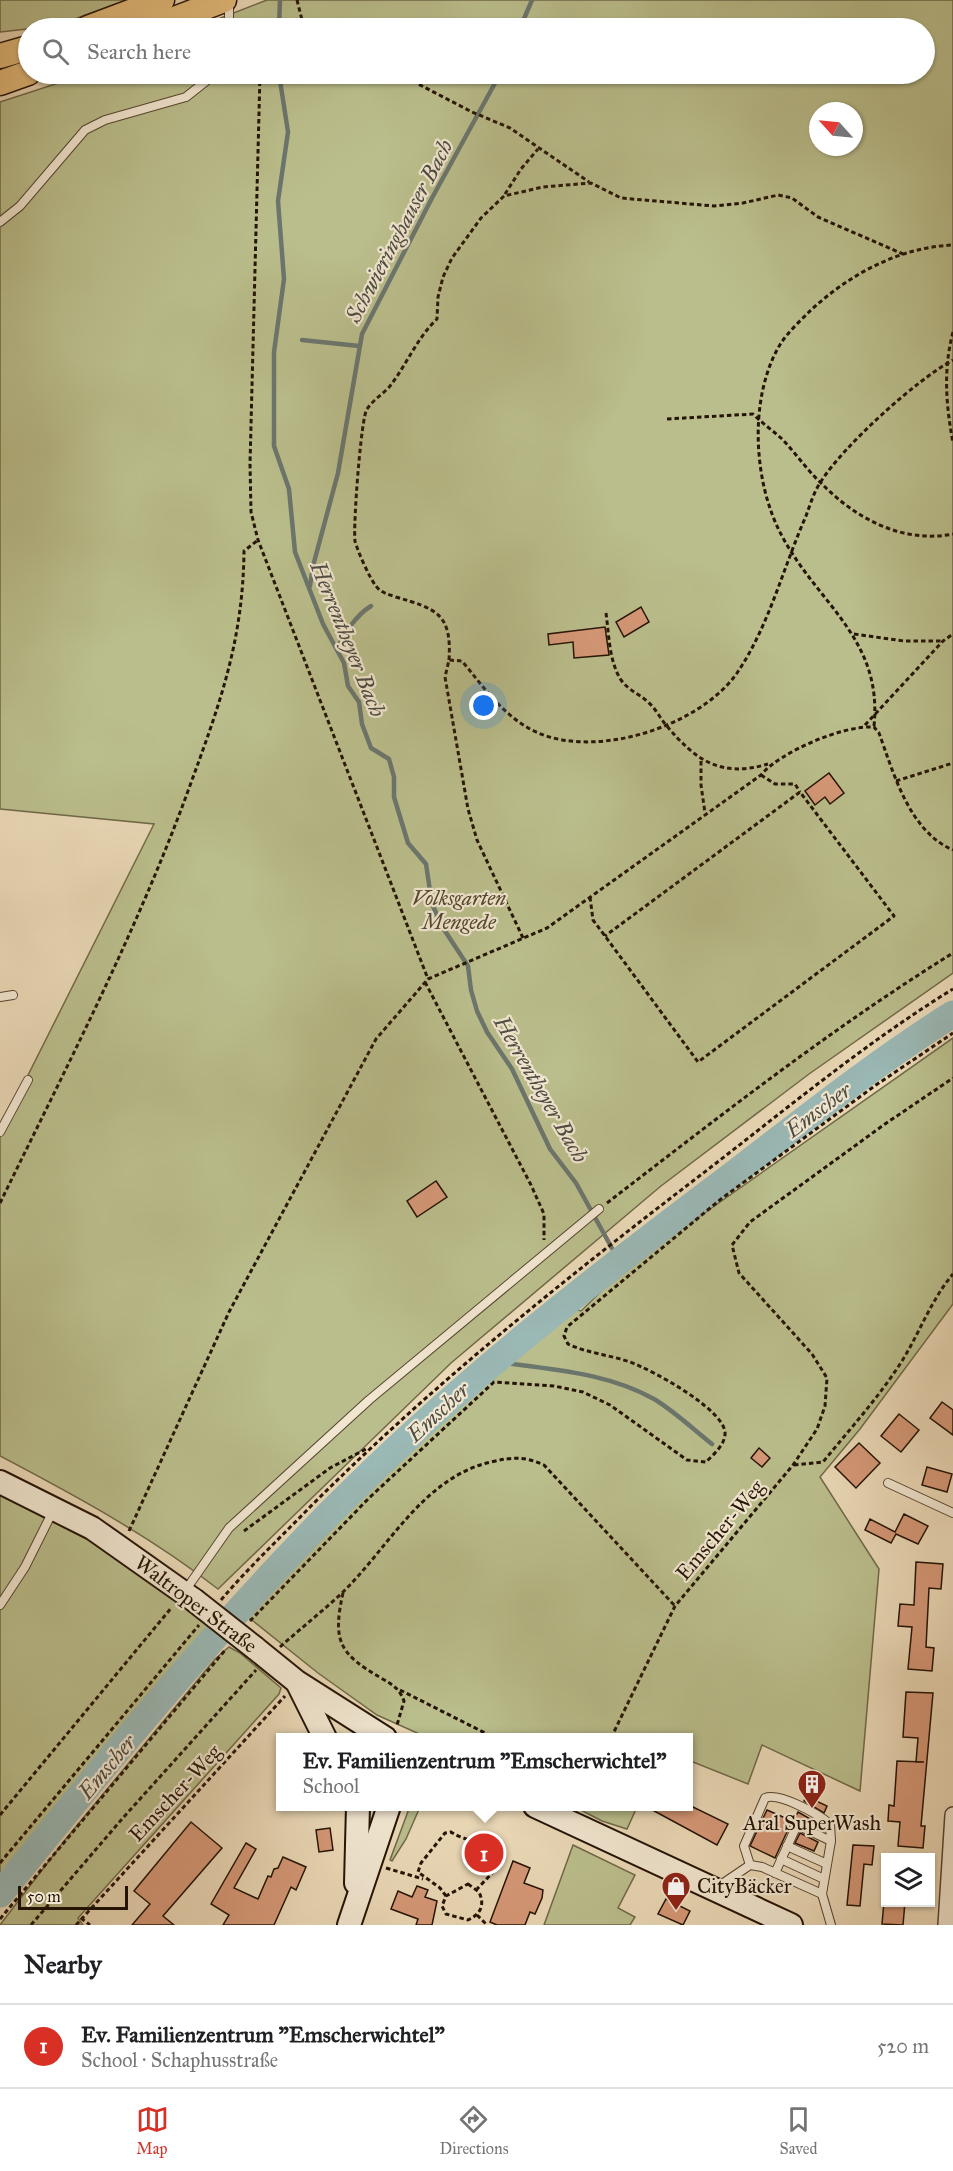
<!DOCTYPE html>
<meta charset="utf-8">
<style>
:root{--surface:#fff;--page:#f2f2f2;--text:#202124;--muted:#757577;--line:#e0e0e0;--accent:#d93025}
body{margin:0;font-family:"IM FELL Great Primer",serif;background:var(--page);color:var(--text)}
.controls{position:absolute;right:18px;bottom:18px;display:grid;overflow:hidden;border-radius:0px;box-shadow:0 2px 4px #0004}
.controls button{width:54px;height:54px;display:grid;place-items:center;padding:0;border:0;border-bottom:2px solid var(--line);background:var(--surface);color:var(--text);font:30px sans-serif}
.compass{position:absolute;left:809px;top:102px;width:54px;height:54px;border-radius:50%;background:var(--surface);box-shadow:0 2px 4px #0004;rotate:297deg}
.scale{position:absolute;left:18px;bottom:15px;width:110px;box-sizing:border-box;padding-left:6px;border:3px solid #251404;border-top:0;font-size:16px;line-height:21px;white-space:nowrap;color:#251404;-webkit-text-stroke:4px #f1e6d0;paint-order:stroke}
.you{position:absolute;left:484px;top:706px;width:21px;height:21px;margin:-15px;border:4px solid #fff;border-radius:50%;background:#1a73e8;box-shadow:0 0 0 9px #1a73e833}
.badge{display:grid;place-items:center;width:39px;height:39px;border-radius:50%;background:var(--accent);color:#fff;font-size:20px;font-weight:700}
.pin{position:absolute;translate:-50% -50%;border:3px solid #fff;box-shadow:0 2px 6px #0006}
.popup{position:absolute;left:276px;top:1733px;width:417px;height:78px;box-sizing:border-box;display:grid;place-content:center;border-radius:0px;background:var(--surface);filter:drop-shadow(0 2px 4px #0005);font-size:20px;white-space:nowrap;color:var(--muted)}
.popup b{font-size:22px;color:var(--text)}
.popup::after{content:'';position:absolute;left:50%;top:100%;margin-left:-12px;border:12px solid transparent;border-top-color:var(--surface)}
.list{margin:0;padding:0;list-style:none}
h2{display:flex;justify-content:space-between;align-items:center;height:78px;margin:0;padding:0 24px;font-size:26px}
h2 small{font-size:20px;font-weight:400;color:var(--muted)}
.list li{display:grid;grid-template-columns:39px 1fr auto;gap:18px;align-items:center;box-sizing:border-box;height:84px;padding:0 24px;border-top:2px solid var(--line)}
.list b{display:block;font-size:22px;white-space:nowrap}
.list p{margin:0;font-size:20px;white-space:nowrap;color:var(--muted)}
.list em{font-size:20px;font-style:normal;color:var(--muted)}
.icon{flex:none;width:33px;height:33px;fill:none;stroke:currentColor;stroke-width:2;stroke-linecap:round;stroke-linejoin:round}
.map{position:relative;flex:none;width:953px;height:1925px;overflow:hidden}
.search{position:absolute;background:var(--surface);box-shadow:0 2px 4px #0004;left:18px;right:18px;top:18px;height:66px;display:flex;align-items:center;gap:15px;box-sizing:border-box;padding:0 21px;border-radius:33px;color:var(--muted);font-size:22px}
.sheet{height:162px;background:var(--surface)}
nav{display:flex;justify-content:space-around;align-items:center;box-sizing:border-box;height:84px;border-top:2px solid var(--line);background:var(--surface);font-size:16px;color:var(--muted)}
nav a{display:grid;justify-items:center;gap:3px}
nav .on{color:var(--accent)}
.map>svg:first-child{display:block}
.green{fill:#babe8c;stroke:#706948;stroke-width:1.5;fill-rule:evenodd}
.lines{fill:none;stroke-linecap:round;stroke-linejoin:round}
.stream{stroke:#6b766e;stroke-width:4.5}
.river{stroke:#9ab8b5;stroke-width:27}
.building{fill:#d59877;stroke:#251404;stroke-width:1.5}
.service-casing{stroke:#564530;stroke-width:10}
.minor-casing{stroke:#564530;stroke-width:18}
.secondary-casing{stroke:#251404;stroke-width:26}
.primary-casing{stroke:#251404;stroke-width:27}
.path{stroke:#251404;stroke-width:3;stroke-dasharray:4.5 3;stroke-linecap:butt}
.service{stroke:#f1e6d0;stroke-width:8}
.minor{stroke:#f1e6d0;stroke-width:15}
.secondary{stroke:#f1e6d0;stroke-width:22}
.primary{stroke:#e5bc7b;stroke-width:24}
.secondary-bridge-casing{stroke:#251404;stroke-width:26;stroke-linecap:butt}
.secondary-bridge{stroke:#f1e6d0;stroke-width:22}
.labels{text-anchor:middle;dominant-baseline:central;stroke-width:4.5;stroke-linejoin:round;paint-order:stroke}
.park-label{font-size:21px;font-style:italic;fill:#52472d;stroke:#f1e6d0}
.street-label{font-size:21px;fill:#251404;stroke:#f1e6d0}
.poi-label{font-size:21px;fill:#251404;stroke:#f1e6d0}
.water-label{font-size:22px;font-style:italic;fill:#4e4d42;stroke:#f1e6d0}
</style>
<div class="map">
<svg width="953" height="1925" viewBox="0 0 953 1925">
<rect width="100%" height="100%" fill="#ead8b6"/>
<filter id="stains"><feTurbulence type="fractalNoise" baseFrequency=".00333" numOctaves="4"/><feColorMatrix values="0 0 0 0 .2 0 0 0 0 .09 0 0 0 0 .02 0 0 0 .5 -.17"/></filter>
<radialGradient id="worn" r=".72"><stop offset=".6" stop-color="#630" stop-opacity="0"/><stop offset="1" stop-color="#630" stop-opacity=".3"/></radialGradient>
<g class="green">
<polygon points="0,0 127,0 55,26 0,32"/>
<path d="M267 0H953V973L809 1074 661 1186 451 1363 218 1589C150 1536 76 1496 0 1456V1131L154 824 0 809V102L86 74H924V28H195ZM818 111H854V147H818Z"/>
<polygon points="953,1038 953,1304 860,1429 820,1477 879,1569 860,1791 762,1745 748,1784 688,1760 688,1738 426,1737 377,1715 318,1673 243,1613 483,1379 568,1307 581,1311 622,1271"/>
<polygon points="0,1482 227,1625 0,1894"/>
<polygon points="229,1647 240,1653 281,1688 279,1694 78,1918 83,1925 0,1925 65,1840 215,1659"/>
<polygon points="410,1806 420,1807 406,1839 392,1861 390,1860"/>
<polygon points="575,1807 637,1807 627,1829 602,1821"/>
<polygon points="573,1845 635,1875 618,1908 635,1917 630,1925 544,1925"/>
</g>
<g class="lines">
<g class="stream">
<polyline points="279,28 280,0"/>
<polyline points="520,28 532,0"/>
<polyline points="279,74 288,132 278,201 284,279 274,352 274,446 289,489 295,552 323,624 344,663 348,686 359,702 362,724 371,748 389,759 394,777 394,797 408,843 426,864 432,904 443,928 468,966 471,990 477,1011 487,1032 512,1069 550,1149 576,1183 619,1261"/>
<polyline points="302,340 359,346"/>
<polyline points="310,586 313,566 338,473 362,334 432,198 500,74"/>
<path d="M337 648C346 632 355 616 371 606"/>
<path d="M493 1361C548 1370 604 1371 654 1399 674 1411 693 1429 712 1444"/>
</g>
<path class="river" d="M0 1894C105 1764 213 1632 330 1513 453 1388 591 1281 731 1176 804 1120 875 1063 953 1014"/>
</g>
<g class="building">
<polygon points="641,607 649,622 624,637 616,622"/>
<polygon points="605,627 609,655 574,658 573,642 549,645 548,634"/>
<polygon points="829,773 844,793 830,804 825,797 815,805 805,791"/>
<polygon points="436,1181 447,1197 417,1217 407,1201"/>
<polygon points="942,1402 953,1410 953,1435 930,1418"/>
<polygon points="899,1414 919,1430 901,1452 881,1436"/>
<polygon points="859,1443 880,1463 856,1488 835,1467"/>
<polygon points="759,1448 770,1458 762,1467 751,1458"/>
<polygon points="927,1467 952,1474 947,1492 922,1485"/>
<polygon points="904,1514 928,1526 918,1544 896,1534 891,1543 865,1530 870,1519 895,1532"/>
<polygon points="916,1562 943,1564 941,1589 929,1588 926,1647 934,1648 932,1671 908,1669 912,1627 898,1626 900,1604 914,1605"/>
<polygon points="906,1692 933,1693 921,1826 925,1826 923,1848 898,1846 900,1822 888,1821 889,1805 894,1806 897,1761 924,1762 916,1762 918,1738 903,1737"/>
<polygon points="806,1796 827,1806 824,1813 804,1801"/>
<polygon points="645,1806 691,1806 728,1824 717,1845"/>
<polygon points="767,1810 792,1821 775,1858 750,1846"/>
<polygon points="798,1812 819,1824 817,1828 800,1820 794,1820"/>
<polygon points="191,1822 222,1848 163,1916 174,1925 132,1925 150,1904 134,1891"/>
<polygon points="330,1828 333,1850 319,1852 316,1830"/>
<polygon points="800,1833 818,1842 814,1851 795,1843"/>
<polygon points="246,1843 256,1849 234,1888 258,1899 268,1876 271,1877 274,1869 278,1868 283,1857 306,1867 296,1890 291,1887 274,1925 223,1925 229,1915 211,1904"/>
<polygon points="853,1845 874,1846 872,1865 864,1864 860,1906 847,1905"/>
<polygon points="513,1861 530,1868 524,1883 543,1890 542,1898 535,1914 530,1912 525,1925 497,1925 490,1922"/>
<polygon points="417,1886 428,1890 425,1897 437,1901 432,1925 416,1925 418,1919 391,1909 398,1891 412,1897"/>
<polygon points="666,1899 690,1911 683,1925 658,1914"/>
<polygon points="884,1902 905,1902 903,1925 882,1924"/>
</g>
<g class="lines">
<g class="service-casing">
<g id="service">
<polyline points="229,28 229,3"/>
<polyline points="0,222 20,206 85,130 105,120 186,97 215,74"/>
<polyline points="0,997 13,995"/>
<polyline points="0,1132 28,1080"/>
<polyline points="888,1483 953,1513"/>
<polyline points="185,1591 229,1528 369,1400 599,1209"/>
<polyline points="0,1605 25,1567 53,1511"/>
<polyline points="787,1846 827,1864"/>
<polyline points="781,1859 824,1879"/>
<path d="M750 1865 744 1846 765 1798C779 1792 818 1814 830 1824L831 1841 822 1894 831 1925"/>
<polyline points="775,1873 797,1825 831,1841"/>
<polyline points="719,1886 750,1865 762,1867 822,1894"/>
</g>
</g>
<g class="minor-casing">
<polyline id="minor" points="946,1925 953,1815"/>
</g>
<g class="secondary-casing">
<g id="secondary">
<polyline points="0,1482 92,1528 194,1600"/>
<polyline points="255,1648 297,1682 385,1738"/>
<polyline points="298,1684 325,1738"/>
<polyline points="535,1806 791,1925"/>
<polyline points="356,1883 358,1806"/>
<polyline points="349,1925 389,1806"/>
</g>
</g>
<g class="primary-casing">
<g id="primary">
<polyline points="88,28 162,0"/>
<polyline points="151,28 224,0"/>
<polyline points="0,56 28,48"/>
<polyline points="0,83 28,73"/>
</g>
</g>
<g class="path">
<polyline points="297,0 304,28"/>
<polyline points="260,74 250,464 251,512 258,540 428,979"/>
<polyline points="399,74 472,112 510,128 589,182"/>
<polyline points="505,194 521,169 538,149"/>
<path d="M953 332C943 370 946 405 953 443"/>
<path d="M667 419 753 414C762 423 772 430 781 438 795 452 806 469 821 483 855 518 902 544 953 534"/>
<path d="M606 613C609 635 609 661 621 680 629 691 640 694 649 703 656 709 660 718 666 725 696 761 721 778 768 764"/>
<polyline points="854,634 904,641 943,641"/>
<path d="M449 660C452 613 436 609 396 597 388 594 381 593 376 586 370 579 357 550 355 541 353 526 361 417 367 409 373 400 383 394 390 386 407 364 417 338 437 319L438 297 443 277 452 258 481 218 504 196 543 187 591 183 621 198 714 206 743 203 778 195 792 198 818 217 903 254"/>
<polyline points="865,725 943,641 953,634"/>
<path d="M874 726C883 639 818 604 782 536 753 483 748 396 781 343 789 331 801 320 811 310 850 274 900 247 953 245"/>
<polyline points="701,761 701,785 705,813"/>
<polyline points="761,775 775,784 795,784 800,792"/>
<polyline points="896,781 953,763"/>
<polyline points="590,897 593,920 605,936 698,1062 894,916 800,792 605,936"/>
<path d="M523 938 477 840 468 809 445 677 449 660 462 661C482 685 498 709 525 726 584 764 698 729 737 673 769 626 783 568 806 516 810 505 814 492 820 483 842 447 916 380 953 360"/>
<polyline points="425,982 531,1185 544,1214 544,1240"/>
<path d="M0 1203C66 1068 136 933 188 791 219 706 243 643 244 551L258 540"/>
<path d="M607 1203C720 1116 832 1028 953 953"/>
<path d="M794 1465 823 1462C850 1429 879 1397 902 1361 920 1332 931 1300 953 1274"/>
<path d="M129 1531 229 1312 376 1039 428 979 547 928 761 775C780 752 843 725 874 727L879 733C894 774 909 831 953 850"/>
<polyline points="244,1531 330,1468 368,1448"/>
<path d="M343 1593C332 1642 340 1654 381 1678 393 1685 399 1688 404 1701L397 1725"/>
<path d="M221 1600C249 1567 281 1537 311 1506 432 1385 566 1278 702 1174 784 1111 865 1043 953 989"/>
<path d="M250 1621 369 1498 494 1382 554 1386 583 1392 610 1405 687 1460 706 1462C713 1455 726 1444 725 1432 722 1408 652 1370 630 1362 610 1355 587 1353 568 1344L564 1336 567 1327 721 1199 876 1085 953 1033"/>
<path d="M280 1647C301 1628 323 1611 343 1592 389 1547 424 1477 491 1462 512 1457 524 1456 544 1465L675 1606"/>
<polyline points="400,1690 495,1738"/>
<polyline points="611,1738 675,1606 793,1465 817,1429 825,1406 827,1378 812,1354 739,1273 732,1245 750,1222 885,1124 953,1078"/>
<polyline points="0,1815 172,1607"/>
<polyline points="0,1863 199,1625"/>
<polyline points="386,1868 423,1879"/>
<path d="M468 1884 479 1892C485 1905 481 1914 468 1920L446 1914 442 1906 446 1896Z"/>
<path d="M446 1896 440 1888 418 1872 421 1863 445 1833 451 1832C466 1842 480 1839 493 1852L496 1869 477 1889"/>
<polyline points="477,1915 487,1925"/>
<polyline points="81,1918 90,1925"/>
<polyline points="0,1919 226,1649"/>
<polyline points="31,1925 122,1819 256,1670"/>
<polyline points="76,1925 285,1696"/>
</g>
<use href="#service" class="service"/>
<use href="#minor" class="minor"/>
<use href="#secondary" class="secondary"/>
<use href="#primary" class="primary"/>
<g class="secondary-bridge-casing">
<polyline id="secondary-bridge" points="194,1600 255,1648"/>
</g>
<use href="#secondary-bridge" class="secondary-bridge"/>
</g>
<defs>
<g id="building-pin" transform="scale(1.5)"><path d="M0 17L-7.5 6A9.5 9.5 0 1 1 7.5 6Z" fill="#8f2418" stroke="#f1e6d0"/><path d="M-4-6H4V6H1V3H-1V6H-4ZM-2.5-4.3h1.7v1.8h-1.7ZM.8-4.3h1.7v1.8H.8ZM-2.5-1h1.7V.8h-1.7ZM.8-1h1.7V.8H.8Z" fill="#fff"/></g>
<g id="shop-pin" transform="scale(1.5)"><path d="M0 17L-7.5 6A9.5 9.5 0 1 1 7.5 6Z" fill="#8f2418" stroke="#f1e6d0"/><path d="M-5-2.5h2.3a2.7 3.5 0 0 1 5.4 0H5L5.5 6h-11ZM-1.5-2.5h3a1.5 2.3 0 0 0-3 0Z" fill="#fff"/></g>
</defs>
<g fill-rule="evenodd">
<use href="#building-pin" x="812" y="1784"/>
<use href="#shop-pin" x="676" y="1886"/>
</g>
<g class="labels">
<g class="park-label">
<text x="459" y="898">Volksgarten<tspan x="459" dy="24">Mengede</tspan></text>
</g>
<g class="street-label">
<text transform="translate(720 1530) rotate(-50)">Emscher-Weg</text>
<text transform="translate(196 1604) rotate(37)">Waltroper Straße</text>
<text transform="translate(175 1793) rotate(-47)">Emscher-Weg</text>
</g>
<g class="poi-label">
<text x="812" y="1823">Aral SuperWash</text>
<text x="697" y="1886" text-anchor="start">CityBäcker</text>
</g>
<g class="water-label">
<text transform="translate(399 231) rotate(-62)">Schwieringhauser Bach</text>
<text transform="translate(348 639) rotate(68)">Herrentheyer Bach</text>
<text transform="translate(541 1089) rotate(60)">Herrentheyer Bach</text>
<text transform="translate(818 1110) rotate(-37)">Emscher</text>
<text transform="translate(438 1412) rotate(-43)">Emscher</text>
<text transform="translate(107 1767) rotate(-50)">Emscher</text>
</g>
</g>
<rect width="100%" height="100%" filter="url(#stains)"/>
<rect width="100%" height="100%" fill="url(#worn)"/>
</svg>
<div class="controls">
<button><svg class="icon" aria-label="layers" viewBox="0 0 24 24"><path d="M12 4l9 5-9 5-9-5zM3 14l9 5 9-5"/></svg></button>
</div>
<svg class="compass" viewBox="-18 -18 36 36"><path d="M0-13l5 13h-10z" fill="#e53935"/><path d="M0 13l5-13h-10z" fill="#757577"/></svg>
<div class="scale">50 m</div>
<div class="you"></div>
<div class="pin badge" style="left:484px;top:1853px">1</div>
<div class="popup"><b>Ev. Familienzentrum &quot;Emscherwichtel&quot;</b>School</div>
<div class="search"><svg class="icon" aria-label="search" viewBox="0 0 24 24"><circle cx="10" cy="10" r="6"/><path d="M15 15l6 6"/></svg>Search here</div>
</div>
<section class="sheet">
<h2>Nearby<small></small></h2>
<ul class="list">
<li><span class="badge">1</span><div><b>Ev. Familienzentrum &quot;Emscherwichtel&quot;</b><p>School · Schaphusstraße</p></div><em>520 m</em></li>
</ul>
</section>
<nav>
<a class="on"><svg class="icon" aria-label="map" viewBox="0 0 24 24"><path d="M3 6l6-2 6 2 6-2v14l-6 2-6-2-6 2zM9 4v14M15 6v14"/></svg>Map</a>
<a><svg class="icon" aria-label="directions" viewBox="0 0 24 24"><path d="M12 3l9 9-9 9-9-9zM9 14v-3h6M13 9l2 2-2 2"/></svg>Directions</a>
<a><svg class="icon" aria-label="saved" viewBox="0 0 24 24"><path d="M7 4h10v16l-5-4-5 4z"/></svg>Saved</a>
</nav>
